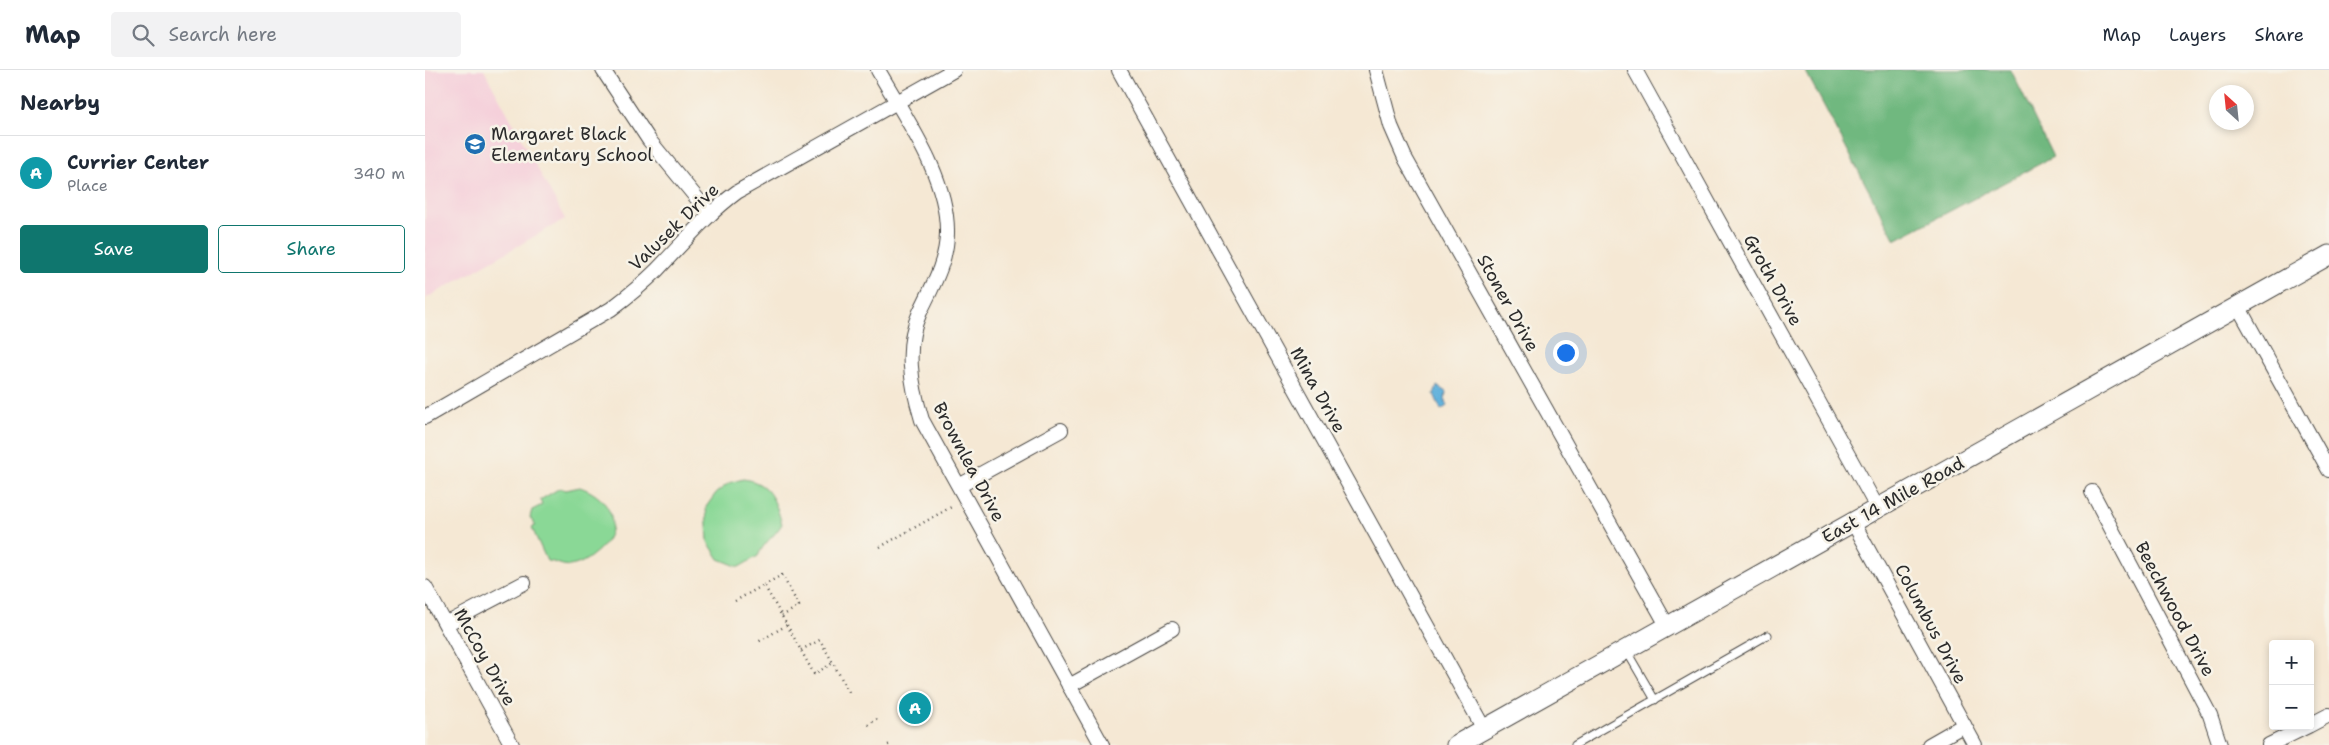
<!DOCTYPE html>
<meta charset="utf-8">
<style>
:root{--surface:#fff;--page:#f2f2f3;--text:#1f2937;--muted:#747a83;--line:#e0e1e3;--accent:#0f766e}
body{margin:0;font-family:"Shantell Sans",sans-serif;background:var(--page);color:var(--text)}
.controls{position:absolute;right:15px;bottom:15px;display:grid;overflow:hidden;border-radius:5px;box-shadow:0 2px 8px #0003}
.controls button{width:45px;height:45px;display:grid;place-items:center;padding:0;border:0;border-bottom:1px solid var(--line);background:var(--surface);color:var(--text);font:25px sans-serif}
.compass{position:absolute;left:1784px;top:15px;width:45px;height:45px;border-radius:50%;background:var(--surface);box-shadow:0 2px 8px #0003;rotate:333deg}
.you{position:absolute;left:1140px;top:282px;width:18px;height:18px;margin:-12px;border:4px solid #fff;border-radius:50%;background:#1a73e8;box-shadow:0 0 0 8px #1a73e833}
.badge{display:grid;place-items:center;width:32px;height:32px;border-radius:50%;background:var(--accent);color:#fff;font-size:16px;font-weight:700}
.pin{position:absolute;translate:-50% -50%;border:2px solid #fff;box-shadow:0 1px 5px #0006}
.list{margin:0;padding:0;list-style:none}
h2{display:flex;justify-content:space-between;align-items:center;height:65px;margin:0;padding:0 20px;font-size:21px}
h2 small{font-size:16px;font-weight:400;color:var(--muted)}
.list li{display:grid;grid-template-columns:32px 1fr auto;gap:15px;align-items:center;box-sizing:border-box;height:75px;padding:0 20px;border-top:1px solid var(--line)}
.list b{display:block;font-size:19px;white-space:nowrap}
.list p{margin:0;font-size:16px;white-space:nowrap;color:var(--muted)}
.list em{font-size:16px;font-style:normal;color:var(--muted)}
.actions{display:flex;gap:10px;padding:15px 20px}
.actions a{flex:1;padding:11px 0;border:1px solid var(--accent);border-radius:5px;text-align:center;font-size:18px;color:var(--accent)}
.actions .main{background:var(--accent);color:#fff}
.icon{flex:none;width:28px;height:28px;fill:none;stroke:currentColor;stroke-width:2;stroke-linecap:round;stroke-linejoin:round}
.map{position:relative;flex:none;width:1904px;height:675px;overflow:hidden}
header{display:flex;align-items:center;gap:30px;box-sizing:border-box;height:70px;padding:0 25px;background:var(--surface);border-bottom:1px solid var(--line)}
header strong{font-size:24px}
nav{display:flex;gap:28px;margin-inline-start:auto;font-size:18px}
.search{width:350px;height:45px;background:var(--page);display:flex;align-items:center;gap:12px;box-sizing:border-box;padding:0 18px;border-radius:5px;color:var(--muted);font-size:19px}
main{display:flex}
aside{flex:1;background:var(--surface)}
.map>svg:first-child{display:block}
.built{fill:#f5cfda}
.green{fill:#8ad896;stroke:#5a8260}
.forest{fill:#6fb87f;stroke:#4d7255}
.water{fill:#61b1dc;stroke:#466e84}
.lines{fill:none;stroke-linecap:round;stroke-linejoin:round}
.lane-casing{stroke:#494744;stroke-width:9}
.street-casing{stroke:#494744;stroke-width:16}
.secondary-casing{stroke:#494744;stroke-width:21}
.path{stroke:#494744;stroke-width:2.5;stroke-dasharray:1 4;stroke-linecap:butt}
.lane{stroke:#fff;stroke-width:7}
.street{stroke:#fff;stroke-width:14}
.secondary{stroke:#fff;stroke-width:19}
.labels{text-anchor:middle;dominant-baseline:central;stroke-width:5;stroke-linejoin:round;paint-order:stroke}
.poi-label{font-size:18px;fill:#2b2b2b;stroke:#f7f3e8;text-anchor:start}
.street-label{font-size:18px;fill:#2b2b2b;stroke:#f7f3e8}
</style>
<header>
<strong>Map</strong>
<div class="search"><svg class="icon" aria-label="search" viewBox="0 0 24 24"><circle cx="10" cy="10" r="6"/><path d="M15 15l6 6"/></svg>Search here</div>
<nav><a>Map</a><a>Layers</a><a>Share</a></nav>
</header>
<main>
<aside>
<h2>Nearby<small></small></h2>
<ul class="list">
<li><span class="badge" style="background:#0f9aa8">A</span><div><b>Currier Center</b><p>Place</p></div><em>340 m</em></li>
</ul>
<div class="actions"><a class="main">Save</a><a>Share</a></div>
</aside>
<div class="map">
<svg width="1904" height="675" viewBox="0 0 1904 675">
<rect width="100%" height="100%" fill="#f7f3e8"/>
<filter id="ink" filterUnits="userSpaceOnUse"><feTurbulence type="fractalNoise" baseFrequency=".02" numOctaves="2"/><feDisplacementMap in="SourceGraphic" scale="10" xChannelSelector="R" yChannelSelector="G"/><feConvolveMatrix kernelMatrix="1 2 1 2 8 2 1 2 1" color-interpolation-filters="sRGB"/></filter>
<filter id="wash" filterUnits="userSpaceOnUse"><feTurbulence type="fractalNoise" baseFrequency=".0096" numOctaves="4" result="noise"/><feDisplacementMap in="SourceGraphic" scale="20" xChannelSelector="R" yChannelSelector="G"/><feGaussianBlur stdDeviation="1.12" result="paint"/><feColorMatrix in="noise" values="0 0 0 0 0 0 0 0 0 0 0 0 0 0 0 0 0 1.4 0 .05"/><feComposite in="paint" operator="in"/></filter>
<g filter="url(#wash)">
<rect width="100%" height="100%" fill="#f5e8d4"/>
<polygon class="built" points="0,0 59,0 140,149 0,229"/>
<g class="green">
<path d="M318 409C344 412 350 430 357 454 350 466 338 473 333 486L314 497 294 489 283 472 281 437 291 423 304 413Z"/>
<path d="M155 417C189 429 199 461 169 484 162 490 154 495 144 496 137 496 129 491 122 491L107 458 110 456 105 447 107 440 117 435 115 430 135 418 141 420Z"/>
</g>
<polygon class="forest" points="1380,0 1586,0 1628,87 1470,170"/>
<polygon class="water" points="1012,316 1021,322 1020,331 1022,336 1016,340 1009,324"/>
</g>
<g filter="url(#ink)">
<g class="lines">
<g class="lane-casing">
<g id="lane">
<polyline points="1201,580 1230,630"/>
<polyline points="1150,675 1343,565"/>
</g>
</g>
<g class="street-casing">
<g id="street">
<polyline points="178,0 224,70 284,143"/>
<path d="M453 0C480 48 523 106 522 163 522 191 507 217 495 242 479 277 486 314 497 350L677 675"/>
<polyline points="694,0 1059,659"/>
<polyline points="951,0 966,56 980,88 1243,557"/>
<polyline points="1210,0 1453,439"/>
<polyline points="1813,236 1904,400"/>
<path d="M0 347 186 239C202 227 218 214 232 200 259 172 281 145 312 122L529 0"/>
<polyline points="534,416 636,360"/>
<polyline points="1667,422 1785,645 1795,675"/>
<polyline points="1428,452 1550,675"/>
<polyline points="0,517 87,675"/>
<polyline points="21,554 99,513"/>
<polyline points="644,616 747,559"/>
<polyline points="1885,655 1904,645"/>
<polyline points="1504,675 1539,655"/>
<polyline points="1844,675 1883,656"/>
</g>
</g>
<g class="secondary-casing">
<polyline id="secondary" points="1031,675 1904,185"/>
</g>
<g class="path">
<polyline points="455,477 528,436"/>
<polyline points="339,515 357,505 374,536 357,546"/>
<polyline points="310,531 339,515 362,555 333,572"/>
<polyline points="362,555 389,604 408,593 425,624"/>
<polyline points="376,580 395,570 408,593"/>
<polyline points="443,655 452,649"/>
<polyline points="463,675 466,674"/>
</g>
<use href="#lane" class="lane"/>
<use href="#street" class="street"/>
<use href="#secondary" class="secondary"/>
</g>
</g>
<defs>
<g id="school-disc" transform="scale(1.125)"><circle r="9.5" fill="#1f6fb2" stroke="#f7f3e8"/><path d="M0-5L7-2L0 1L-7-2ZM-4 1L0 2.5L4 1V4Q0 6-4 4Z" fill="#fff"/></g>
</defs>
<g fill-rule="evenodd">
<use href="#school-disc" x="50" y="74"/>
</g>
<g class="labels">
<g class="poi-label">
<text x="66" y="64">Margaret Black<tspan x="66" dy="21">Elementary School</tspan></text>
</g>
<g class="street-label">
<text transform="translate(249 157) rotate(-44)">Valusek Drive</text>
<text transform="translate(1348 210) rotate(61)">Groth Drive</text>
<text transform="translate(1083 233) rotate(61)">Stoner Drive</text>
<text transform="translate(893 320) rotate(61)">Mina Drive</text>
<text transform="translate(544 392) rotate(62)">Brownlea Drive</text>
<text transform="translate(1468 430) rotate(-29)">East 14 Mile Road</text>
<text transform="translate(1750 539) rotate(62)">Beechwood Drive</text>
<text transform="translate(1506 554) rotate(62)">Columbus Drive</text>
<text transform="translate(60 587) rotate(61)">McCoy Drive</text>
</g>
</g>
</svg>
<div class="controls">
<button>+</button>
<button>−</button>
</div>
<svg class="compass" viewBox="-18 -18 36 36"><path d="M0-13l5 13h-10z" fill="#e53935"/><path d="M0 13l5-13h-10z" fill="#747a83"/></svg>
<div class="you"></div>
<div class="pin badge" style="left:490px;top:638px;background:#0f9aa8">A</div>
</div>
</main>
